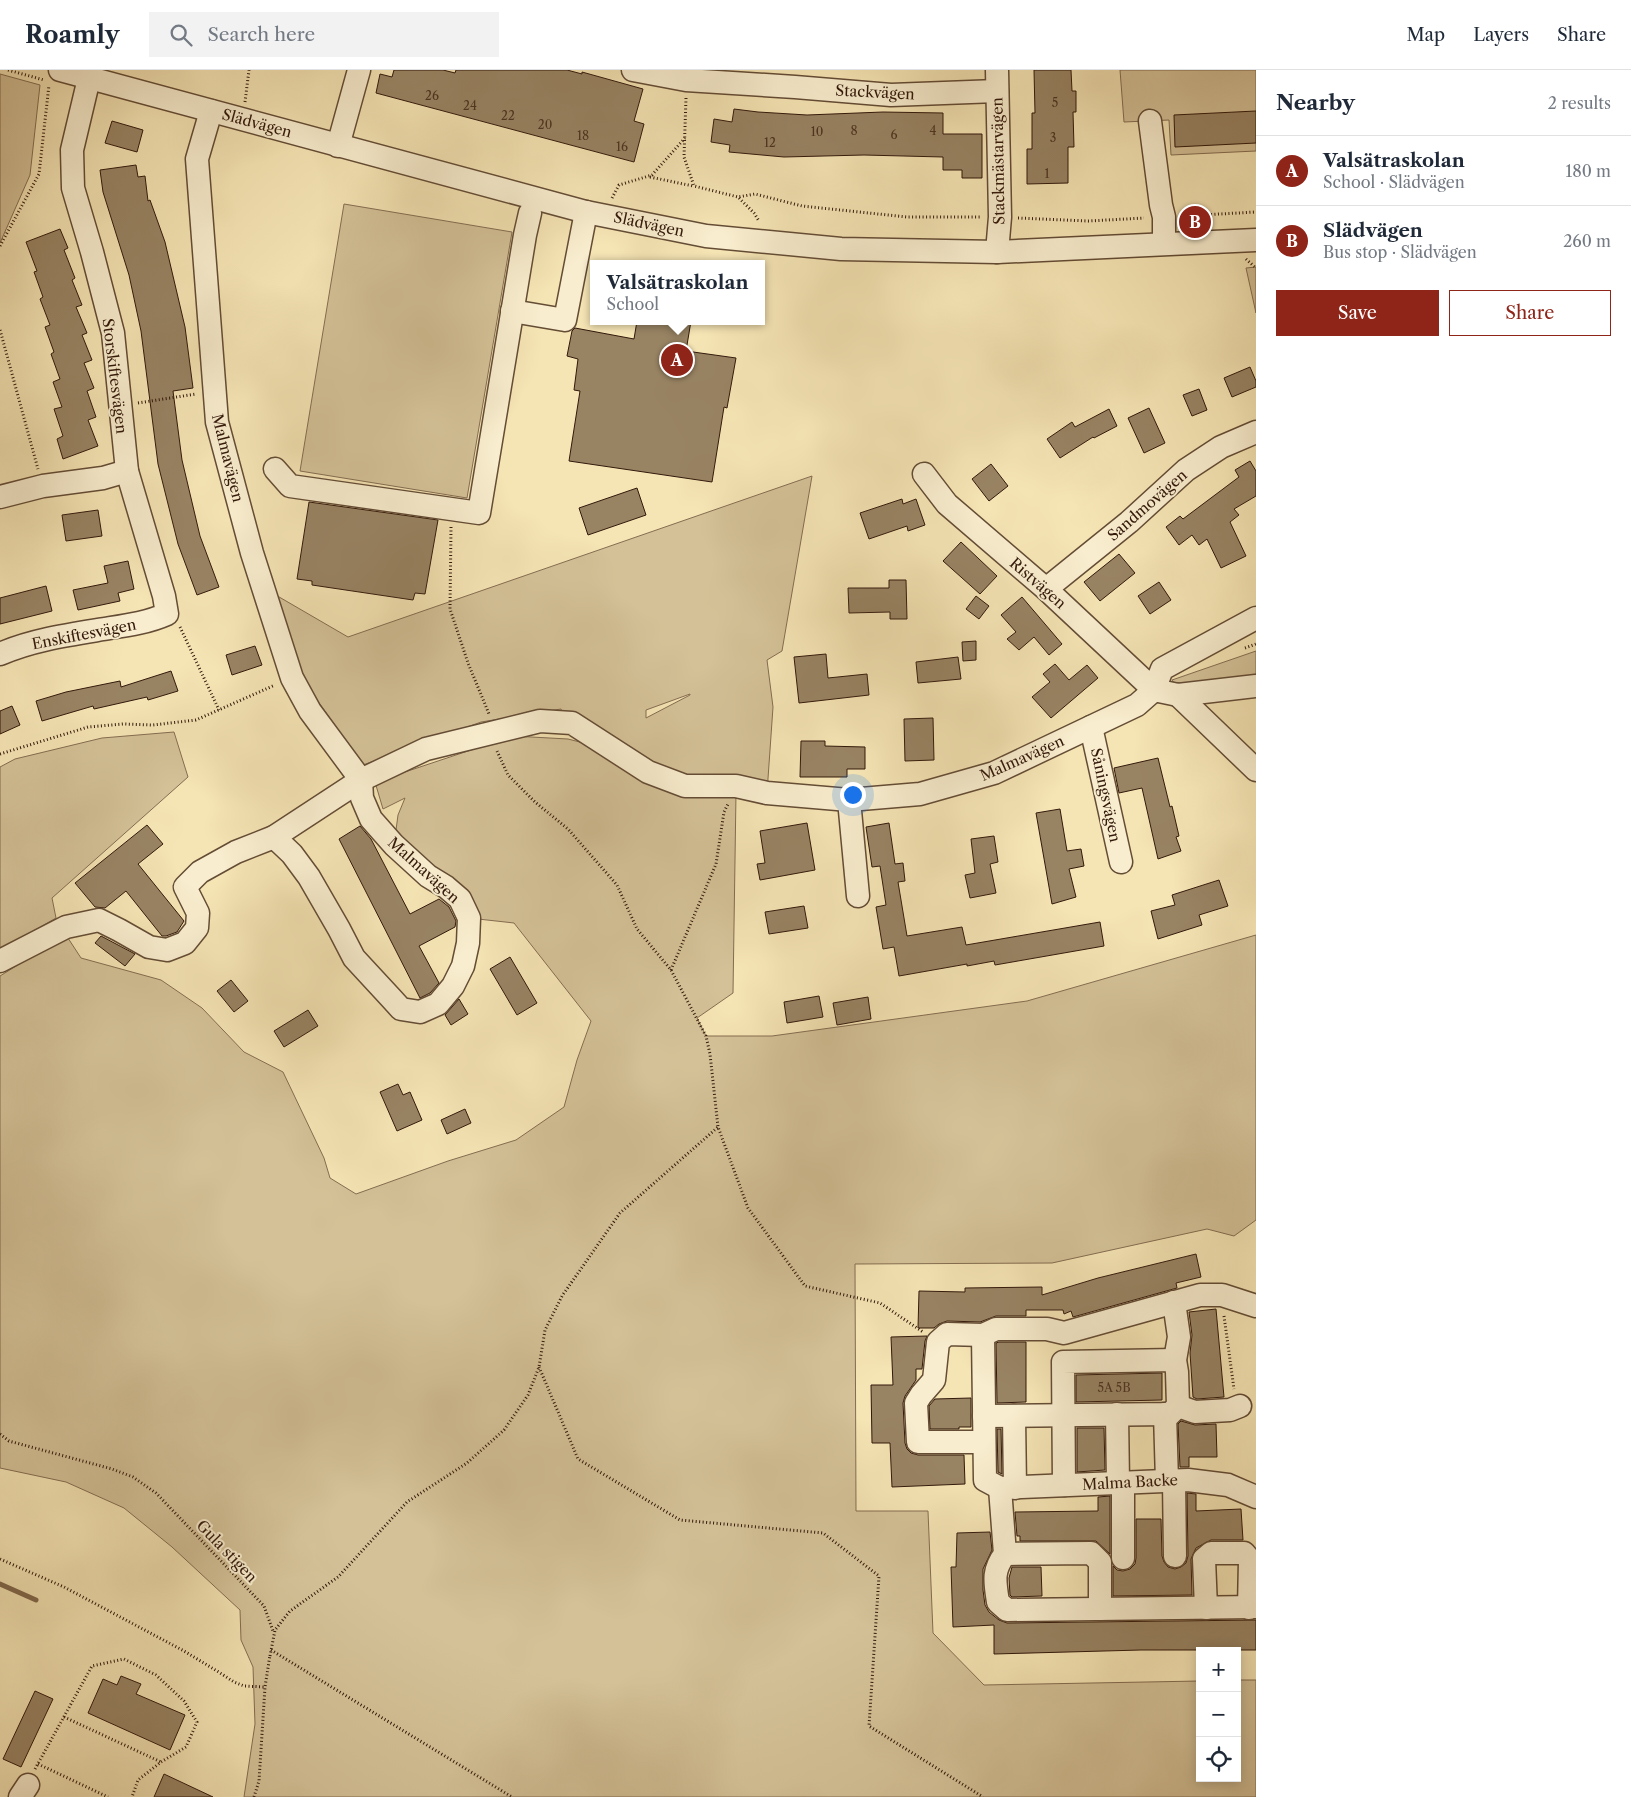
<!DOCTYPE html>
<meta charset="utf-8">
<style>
:root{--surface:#fff;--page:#f2f2f3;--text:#1f2937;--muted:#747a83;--line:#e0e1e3;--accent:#8f2418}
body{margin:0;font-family:"Libre Caslon Text",serif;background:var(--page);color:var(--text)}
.controls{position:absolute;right:15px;bottom:15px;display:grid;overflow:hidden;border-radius:0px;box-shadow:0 2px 12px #0003}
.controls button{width:45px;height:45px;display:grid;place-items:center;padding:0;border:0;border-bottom:1px solid var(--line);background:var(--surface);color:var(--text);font:25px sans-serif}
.you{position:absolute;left:852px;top:724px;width:18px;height:18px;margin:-12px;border:4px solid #fff;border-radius:50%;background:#1a73e8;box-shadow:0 0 0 8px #1a73e833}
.badge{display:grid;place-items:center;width:32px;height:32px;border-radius:50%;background:var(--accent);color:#fff;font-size:16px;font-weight:700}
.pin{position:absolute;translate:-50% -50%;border:2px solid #fff;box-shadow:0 1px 5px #0006}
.popup{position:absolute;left:590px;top:190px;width:175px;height:65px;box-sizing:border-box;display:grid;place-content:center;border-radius:0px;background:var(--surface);filter:drop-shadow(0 1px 4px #0005);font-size:16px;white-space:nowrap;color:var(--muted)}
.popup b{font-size:19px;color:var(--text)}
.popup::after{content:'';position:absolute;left:50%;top:100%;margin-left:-10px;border:10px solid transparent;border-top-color:var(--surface)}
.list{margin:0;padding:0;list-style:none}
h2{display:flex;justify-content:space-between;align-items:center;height:65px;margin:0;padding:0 20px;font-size:21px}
h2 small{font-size:16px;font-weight:400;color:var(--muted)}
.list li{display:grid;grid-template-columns:32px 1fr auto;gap:15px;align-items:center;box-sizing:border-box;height:70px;padding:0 20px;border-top:1px solid var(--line)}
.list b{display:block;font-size:19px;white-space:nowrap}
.list p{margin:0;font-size:16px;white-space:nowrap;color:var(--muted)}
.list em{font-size:16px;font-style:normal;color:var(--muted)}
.actions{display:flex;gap:10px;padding:15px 20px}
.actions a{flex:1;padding:11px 0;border:1px solid var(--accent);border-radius:0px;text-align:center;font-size:18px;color:var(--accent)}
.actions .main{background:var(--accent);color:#fff}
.icon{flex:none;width:28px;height:28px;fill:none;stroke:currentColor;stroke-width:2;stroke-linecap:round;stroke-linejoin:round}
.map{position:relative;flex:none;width:1256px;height:1727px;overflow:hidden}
header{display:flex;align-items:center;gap:30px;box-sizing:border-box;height:70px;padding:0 25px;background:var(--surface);border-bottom:1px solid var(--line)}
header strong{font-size:24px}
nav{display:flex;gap:28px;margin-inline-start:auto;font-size:18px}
.search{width:350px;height:45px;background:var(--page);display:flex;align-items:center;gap:12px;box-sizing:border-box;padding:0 18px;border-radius:0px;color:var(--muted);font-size:19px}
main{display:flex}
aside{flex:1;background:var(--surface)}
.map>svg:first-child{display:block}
.green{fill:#d4c197;stroke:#846d51;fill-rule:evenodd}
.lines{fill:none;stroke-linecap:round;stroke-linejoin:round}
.stream{stroke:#80694e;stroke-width:5}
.building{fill:#988363;stroke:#33190b}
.minor-casing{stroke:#644c35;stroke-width:25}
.path{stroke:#33190b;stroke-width:3;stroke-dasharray:1 2.5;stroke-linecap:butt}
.minor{stroke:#f8edce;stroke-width:22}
.labels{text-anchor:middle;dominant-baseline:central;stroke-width:4;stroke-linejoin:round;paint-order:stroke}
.number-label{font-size:12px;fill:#4c3421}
.street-label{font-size:15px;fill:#33190b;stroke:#f8edce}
</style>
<header>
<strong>Roamly</strong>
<div class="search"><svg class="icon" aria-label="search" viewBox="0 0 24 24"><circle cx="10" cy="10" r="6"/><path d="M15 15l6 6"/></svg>Search here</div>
<nav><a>Map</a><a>Layers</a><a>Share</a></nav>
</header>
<main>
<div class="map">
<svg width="1256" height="1727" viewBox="0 0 1256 1727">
<rect width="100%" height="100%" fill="#f5e4b4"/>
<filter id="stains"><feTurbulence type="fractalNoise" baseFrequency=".004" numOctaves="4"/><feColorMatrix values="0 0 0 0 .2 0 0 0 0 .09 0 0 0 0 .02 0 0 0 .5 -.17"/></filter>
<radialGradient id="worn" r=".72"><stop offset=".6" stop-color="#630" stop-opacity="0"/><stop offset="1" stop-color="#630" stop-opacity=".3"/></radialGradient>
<g class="green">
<polygon points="1120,0 1256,0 1256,81 1171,85 1169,50 1124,52"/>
<polygon points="0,4 40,15 30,105 0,173"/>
<polygon points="344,134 512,162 467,428 300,401"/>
<polygon points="1256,197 1256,243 1246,198"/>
<path d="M812 406 782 581 767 590 773 637 767 723H736L733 923 697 948 706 966H772L1027 931 1256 865V1150L1234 1166 1207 1159 1052 1193 855 1194 856 1441H928L933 1563 984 1615 1200 1611V1708H1237V1610H1256V1727H244L255 1654 253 1597 241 1570 240 1540 172 1477 124 1438 66 1412 0 1398V906L66 865 81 888 161 910 202 938 244 982 283 1002 324 1088 330 1108 356 1124 448 1091 516 1070 564 1037 577 990 591 951 514 853 469 848 394 775 398 745 405 728 383 739 375 712 513 666 568 669 611 680 567 653 561 639 481 652 363 695 305 613 274 524 348 567ZM690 624V625L646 648V640Z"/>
<polygon points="1256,581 1256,606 1176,615 1172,610"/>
<polygon points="174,662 188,707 52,828 56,848 0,880 0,697 15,689 102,668"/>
</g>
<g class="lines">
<polyline class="stream" points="0,1514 36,1530"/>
</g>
<g class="building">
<polygon points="394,0 443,0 455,3 456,0 567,0 582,4 582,2 643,19 634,51 644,54 634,92 376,23 380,4 392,7"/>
<polygon points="1034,0 1071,0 1072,21 1076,21 1076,42 1073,42 1074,77 1068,77 1068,113 1027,114 1027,79 1032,79 1032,43 1035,43"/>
<polygon points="734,39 758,42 807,45 883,42 943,43 943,64 982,64 982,108 962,108 962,100 943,100 943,87 864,85 784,87 729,82 730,75 711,72 714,49 732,52"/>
<polygon points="1256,41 1256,73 1175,77 1174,45"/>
<polygon points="112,51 143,60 137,82 105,73"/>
<polygon points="136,95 138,107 145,106 148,131 150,130 165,172 185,257 193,318 173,321 182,390 200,466 219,517 197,525 178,474 158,394 141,261 129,205 103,122 100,100"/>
<polygon points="60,159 68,178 64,180 75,208 72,210 82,235 76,237 87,263 82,265 92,290 84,293 94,318 87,321 96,347 88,350 98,376 63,389 57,369 63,366 54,339 62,337 53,312 60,309 51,284 54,282 45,257 50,255 40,229 43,227 34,202 37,201 26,172"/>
<polygon points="637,251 691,251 686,281 736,288 727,338 724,337 712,412 569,391 580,321 574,320 578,289 567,286 572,261 575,258 634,269"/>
<polygon points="1250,297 1256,311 1256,317 1232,327 1224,308"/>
<polygon points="1199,319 1207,340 1192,346 1183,325"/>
<polygon points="1149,338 1165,373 1144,383 1128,348"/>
<polygon points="1109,339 1117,356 1094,368 1093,367 1060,388 1047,369 1072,352 1075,357"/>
<polygon points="1250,391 1256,401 1256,426 1234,439 1239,445 1230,452 1246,486 1221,498 1207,469 1199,475 1192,465 1179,475 1166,457 1180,446 1183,449 1239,407 1235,400"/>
<polygon points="991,394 1008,416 989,431 972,409"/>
<polygon points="637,418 646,445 588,465 579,438"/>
<polygon points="902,429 903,434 916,429 925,455 908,461 907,456 869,469 860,443"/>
<polygon points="309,432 438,450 425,524 415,523 413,530 312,515 312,511 297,509"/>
<polygon points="98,440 102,466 66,471 62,445"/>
<polygon points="961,472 997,506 980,524 943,491"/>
<polygon points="1119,484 1135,503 1100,531 1084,512"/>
<polygon points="128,491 134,519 118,523 120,531 78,540 73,520 108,513 104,496"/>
<polygon points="889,510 906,510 907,549 890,549 890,542 849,543 848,518 889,518"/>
<polygon points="1159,512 1171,530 1150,544 1138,526"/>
<polygon points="46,516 52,541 0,554 0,528"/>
<polygon points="976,526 989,536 979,549 966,539"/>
<polygon points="1022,527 1062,574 1049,585 1034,567 1019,580 1007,569 1016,562 1001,545"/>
<polygon points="976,571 976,590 963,591 962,572"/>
<polygon points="255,576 262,595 232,605 226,585"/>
<polygon points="826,584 828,608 867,604 869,625 799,633 794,587"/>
<polygon points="958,587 961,609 918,613 916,592"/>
<polygon points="1055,594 1069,610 1087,595 1098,608 1051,648 1032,627 1050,612 1043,604"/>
<polygon points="171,601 178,621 148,630 147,627 94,639 93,636 42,651 36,631 66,622 120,611 121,617"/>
<polygon points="12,636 20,655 0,664 0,641"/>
<polygon points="933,648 934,690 905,691 904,649"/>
<polygon points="801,671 825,671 825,676 865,677 865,699 847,699 847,707 800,707"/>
<polygon points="1158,688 1170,737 1172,736 1179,766 1176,767 1181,781 1158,789 1142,718 1119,723 1114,698"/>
<polygon points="1060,739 1067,781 1081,779 1084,796 1069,799 1076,827 1052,834 1036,743"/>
<polygon points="807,753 815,800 760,810 757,794 765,793 760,761"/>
<polygon points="889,753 895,794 903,793 905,811 898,812 907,866 962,857 966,875 1100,852 1104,876 995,895 994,891 967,896 967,894 899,906 894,877 883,879 876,837 886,835 880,796 872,797 866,757"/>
<polygon points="147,755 163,774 138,794 184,851 177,862 166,866 162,866 126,821 105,838 95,837 75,813"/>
<polygon points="360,756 371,769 410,844 439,829 449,837 456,851 455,857 419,876 439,913 430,923 420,928 339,769"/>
<polygon points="994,766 998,792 990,794 996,823 970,828 965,805 975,803 971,769"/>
<polygon points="1219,810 1228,836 1199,845 1202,855 1158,869 1151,841 1175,835 1172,825"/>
<polygon points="804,836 808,858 769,864 765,842"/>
<polygon points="101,866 135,884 125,896 95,873"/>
<polygon points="510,887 537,933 517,945 490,899"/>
<polygon points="231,910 248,931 234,942 217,921"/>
<polygon points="819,926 823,947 787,953 784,932"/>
<polygon points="868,927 871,949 837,955 833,933"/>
<polygon points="459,929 468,944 451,955 445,945"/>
<polygon points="308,940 318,956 284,977 274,961"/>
<polygon points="398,1014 403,1025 410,1022 422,1050 397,1061 380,1022"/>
<polygon points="465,1039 471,1053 447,1064 441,1050"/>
<polygon points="1196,1184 1201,1207 1176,1213 1177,1218 1073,1247 1071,1241 1064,1244 1063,1240 1026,1240 1026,1246 996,1246 980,1252 947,1251 939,1254 934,1258 918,1258 919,1221 965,1222 965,1218 1042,1217 1042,1225 1098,1208"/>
<polygon points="1216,1239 1224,1327 1197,1329 1193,1327 1190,1283 1192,1265 1189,1242"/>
<polygon points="927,1266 925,1271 922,1299 916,1299 916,1310 905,1326 903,1333 905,1373 907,1379 911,1383 918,1385 964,1385 965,1414 892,1417 890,1373 872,1373 871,1315 893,1315 891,1267"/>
<polygon points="999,1272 1026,1272 1026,1332 997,1333 996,1273"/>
<polygon points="1162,1303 1162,1330 1076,1332 1076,1305"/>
<polygon points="971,1328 971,1357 959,1357 959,1359 930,1359 929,1336 935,1329"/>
<polygon points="1181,1351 1195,1355 1216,1354 1217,1387 1189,1387 1189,1397 1180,1397 1178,1354"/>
<polygon points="1077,1358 1104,1358 1105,1400 1077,1402"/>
<polygon points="997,1359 1001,1359 1002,1404 998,1402"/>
<polygon points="1187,1423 1196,1424 1196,1441 1241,1439 1243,1470 1211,1470 1196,1478 1191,1489 1192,1525 1113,1526 1113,1496 1117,1500 1123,1501 1130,1499 1135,1494 1136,1488 1136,1449 1161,1449 1162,1486 1164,1492 1168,1497 1175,1499 1181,1497 1186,1493 1188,1486"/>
<polygon points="1110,1426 1110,1484 1096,1471 1020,1471 1020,1466 1017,1466 1015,1442 1098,1441 1098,1427"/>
<polygon points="990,1462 992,1480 983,1499 983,1520 985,1535 989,1542 999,1550 1007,1553 1256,1550 1256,1580 1141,1580 994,1584 994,1555 953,1557 951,1497 956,1497 957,1463"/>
<polygon points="1012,1497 1041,1497 1042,1526 1012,1527 1010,1525 1009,1508"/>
<polygon points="121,1606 141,1614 136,1624 185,1645 170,1680 88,1643 103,1609 117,1615"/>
<polygon points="35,1621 53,1629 21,1697 3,1689"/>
<polygon points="164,1704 213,1727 154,1727"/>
</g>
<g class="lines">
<g class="minor-casing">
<g id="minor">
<polyline points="60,0 586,142 706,166 841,179 997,182 1256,170"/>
<polyline points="633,0 686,10 795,17 891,25 997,21"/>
<polyline points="211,41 197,89 217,352 252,483 292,608 310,641 361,710 362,728 371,749 394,775 428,806 446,817 460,829 469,848 468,873 463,896 453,916 438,934 420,942 401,939 391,928 354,888 339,859 309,807 292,784 274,767"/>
<polyline points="1150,51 1161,135 1164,147 1164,173"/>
<polyline points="338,76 359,0"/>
<polyline points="997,182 1000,147 997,0"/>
<polyline points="512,241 565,250 586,142"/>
<polyline points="275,399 290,416 479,443 525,165 530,143"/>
<polyline points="924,404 947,434 1046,519 1154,620 1162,599 1256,548"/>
<polyline points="0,427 43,416 103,408 127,401"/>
<polyline points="1046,519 1129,452 1186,400 1221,377 1256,362"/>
<path d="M0 584C34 569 74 564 110 558 130 555 149 552 167 544L164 526 127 401 113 263 92 182 73 118 72 80 91 0"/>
<polyline points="1178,625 1256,700"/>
<polyline points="1091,657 1121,792"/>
<polyline points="849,730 858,826"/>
<polyline points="0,891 66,857 99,850 119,860 149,877 167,880 185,873 197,858 198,843 185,817 200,802 236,782 274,767 361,710 426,679 540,651 572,653 648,702 685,716 736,716 767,723 849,730 920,724 994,703 1137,635 1154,620 1178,625 1256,616"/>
<polyline points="983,1265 985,1410 1000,1418"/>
<polyline points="1178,1336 1195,1342 1230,1340 1240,1336"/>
<polyline points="1117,1344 1118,1413"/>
<polyline points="1165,1344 1167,1411"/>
<polyline points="984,1346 1170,1344 1178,1336 1177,1302 1175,1290 1179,1267 1174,1232"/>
<polyline points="1014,1346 1015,1418"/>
<polyline points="984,1372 918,1372 916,1333 921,1325 934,1310 938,1272 947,1264 983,1265 996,1259 1047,1259 1064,1263 1200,1225 1222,1225 1256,1236"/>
<polyline points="1174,1410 1175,1486"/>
<polyline points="1064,1415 1063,1292 1175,1290"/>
<path d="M1000 1418 1005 1484C992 1501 995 1512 998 1532L1007 1540 1256 1537"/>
<polyline points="1000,1418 1188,1410 1228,1415 1256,1427"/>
<polyline points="1005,1484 1091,1483 1100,1492 1100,1539"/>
<polyline points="1123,1488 1123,1413"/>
<polyline points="1206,1538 1204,1489 1211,1483 1244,1483 1250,1490 1249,1538"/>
<polyline points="20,1727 28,1715"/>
</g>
</g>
<g class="path">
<polyline points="8,0 44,10"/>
<polyline points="686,28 684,87 694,116 738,127 755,124 802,136 907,147 982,147"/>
<polyline points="245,32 249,0"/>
<polyline points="650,107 693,116"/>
<polyline points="612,128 619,115 652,105 685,68"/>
<polyline points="739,128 754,143 759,151"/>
<polyline points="1183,146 1256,142"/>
<polyline points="1018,148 1088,151 1144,148"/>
<polyline points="0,176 39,104 49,15"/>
<polyline points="1246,189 1256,198"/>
<polyline points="0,260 38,399"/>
<polyline points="138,333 196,324"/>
<polyline points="451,457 450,539 468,593 489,644"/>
<polyline points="180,557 219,640"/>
<polyline points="1245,578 1256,574"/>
<polyline points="497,681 508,705 535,732 568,759 617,815 637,859 671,900 706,966 710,984 718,1057 748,1138 805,1216 880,1233 923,1262"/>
<polyline points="0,684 88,657 123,654 153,655 196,650 275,615"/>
<polyline points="671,900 716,794 724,742 728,734"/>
<polyline points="1224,1246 1234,1319"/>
<polyline points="539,1297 578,1389 680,1450 823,1463 879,1506 869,1656 983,1727"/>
<polyline points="0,1364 9,1371 112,1399 133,1407 156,1423 264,1536 273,1561"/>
<polyline points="0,1489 64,1517 184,1581 217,1601 234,1612 244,1616 265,1617"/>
<polyline points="271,1580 512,1727"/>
<polyline points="270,1586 275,1560 290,1541 338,1507 407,1432 467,1393 504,1360 528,1325 539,1297 545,1260 562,1226 620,1143 718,1057"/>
<polyline points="64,1647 161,1692"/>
<polyline points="38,1694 108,1727"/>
<polyline points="35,1699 92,1596 124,1589 156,1605 184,1631 197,1652 186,1677 161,1692 138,1710 132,1727"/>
<polyline points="254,1727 259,1711 265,1617 270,1585"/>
</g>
<use href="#minor" class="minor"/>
</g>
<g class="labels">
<g class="number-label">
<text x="432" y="25">26</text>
<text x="1055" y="32">5</text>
<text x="470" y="35">24</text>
<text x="508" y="45">22</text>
<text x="545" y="54">20</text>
<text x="854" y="60">8</text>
<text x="933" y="60">4</text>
<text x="817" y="61">10</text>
<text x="894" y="64">6</text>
<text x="583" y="65">18</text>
<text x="1053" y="67">3</text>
<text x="770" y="72">12</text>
<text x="622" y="76">16</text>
<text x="1047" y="103">1</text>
<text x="1114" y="1317">5A 5B</text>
</g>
<g class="street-label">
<text transform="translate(875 22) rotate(3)">Stackvägen</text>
<text transform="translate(257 53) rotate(15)">Slädvägen</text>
<text transform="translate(998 91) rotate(-91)">Stackmästarvägen</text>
<text transform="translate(649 154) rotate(12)">Slädvägen</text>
<text transform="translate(115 306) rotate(83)">Storskiftesvägen</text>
<text transform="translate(228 388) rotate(76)">Malmavägen</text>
<text transform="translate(1147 435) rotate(-41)">Sandmovägen</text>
<text transform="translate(1038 513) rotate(41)">Ristvägen</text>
<text transform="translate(84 564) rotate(-11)">Enskiftesvägen</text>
<text transform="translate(1022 688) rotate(-24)">Malmavägen</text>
<text transform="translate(1106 725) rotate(78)">Såningsvägen</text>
<text transform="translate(424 800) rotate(42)">Malmavägen</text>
<text transform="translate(1130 1412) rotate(-3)">Malma Backe</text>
<text transform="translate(227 1481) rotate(46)">Gula stigen</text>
</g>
</g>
<rect width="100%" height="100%" filter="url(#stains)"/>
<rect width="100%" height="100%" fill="url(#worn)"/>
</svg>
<div class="controls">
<button>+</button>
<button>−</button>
<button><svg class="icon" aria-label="locate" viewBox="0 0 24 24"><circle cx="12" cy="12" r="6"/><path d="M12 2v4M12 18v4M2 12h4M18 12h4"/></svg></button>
</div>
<div class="you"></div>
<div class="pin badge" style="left:677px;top:290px">A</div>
<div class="popup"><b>Valsätraskolan</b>School</div>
<div class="pin badge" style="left:1195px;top:152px">B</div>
</div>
<aside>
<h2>Nearby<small>2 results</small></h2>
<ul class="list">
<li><span class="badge">A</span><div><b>Valsätraskolan</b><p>School · Slädvägen</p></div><em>180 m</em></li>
<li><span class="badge">B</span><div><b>Slädvägen</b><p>Bus stop · Slädvägen</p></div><em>260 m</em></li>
</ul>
<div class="actions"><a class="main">Save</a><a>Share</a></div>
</aside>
</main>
